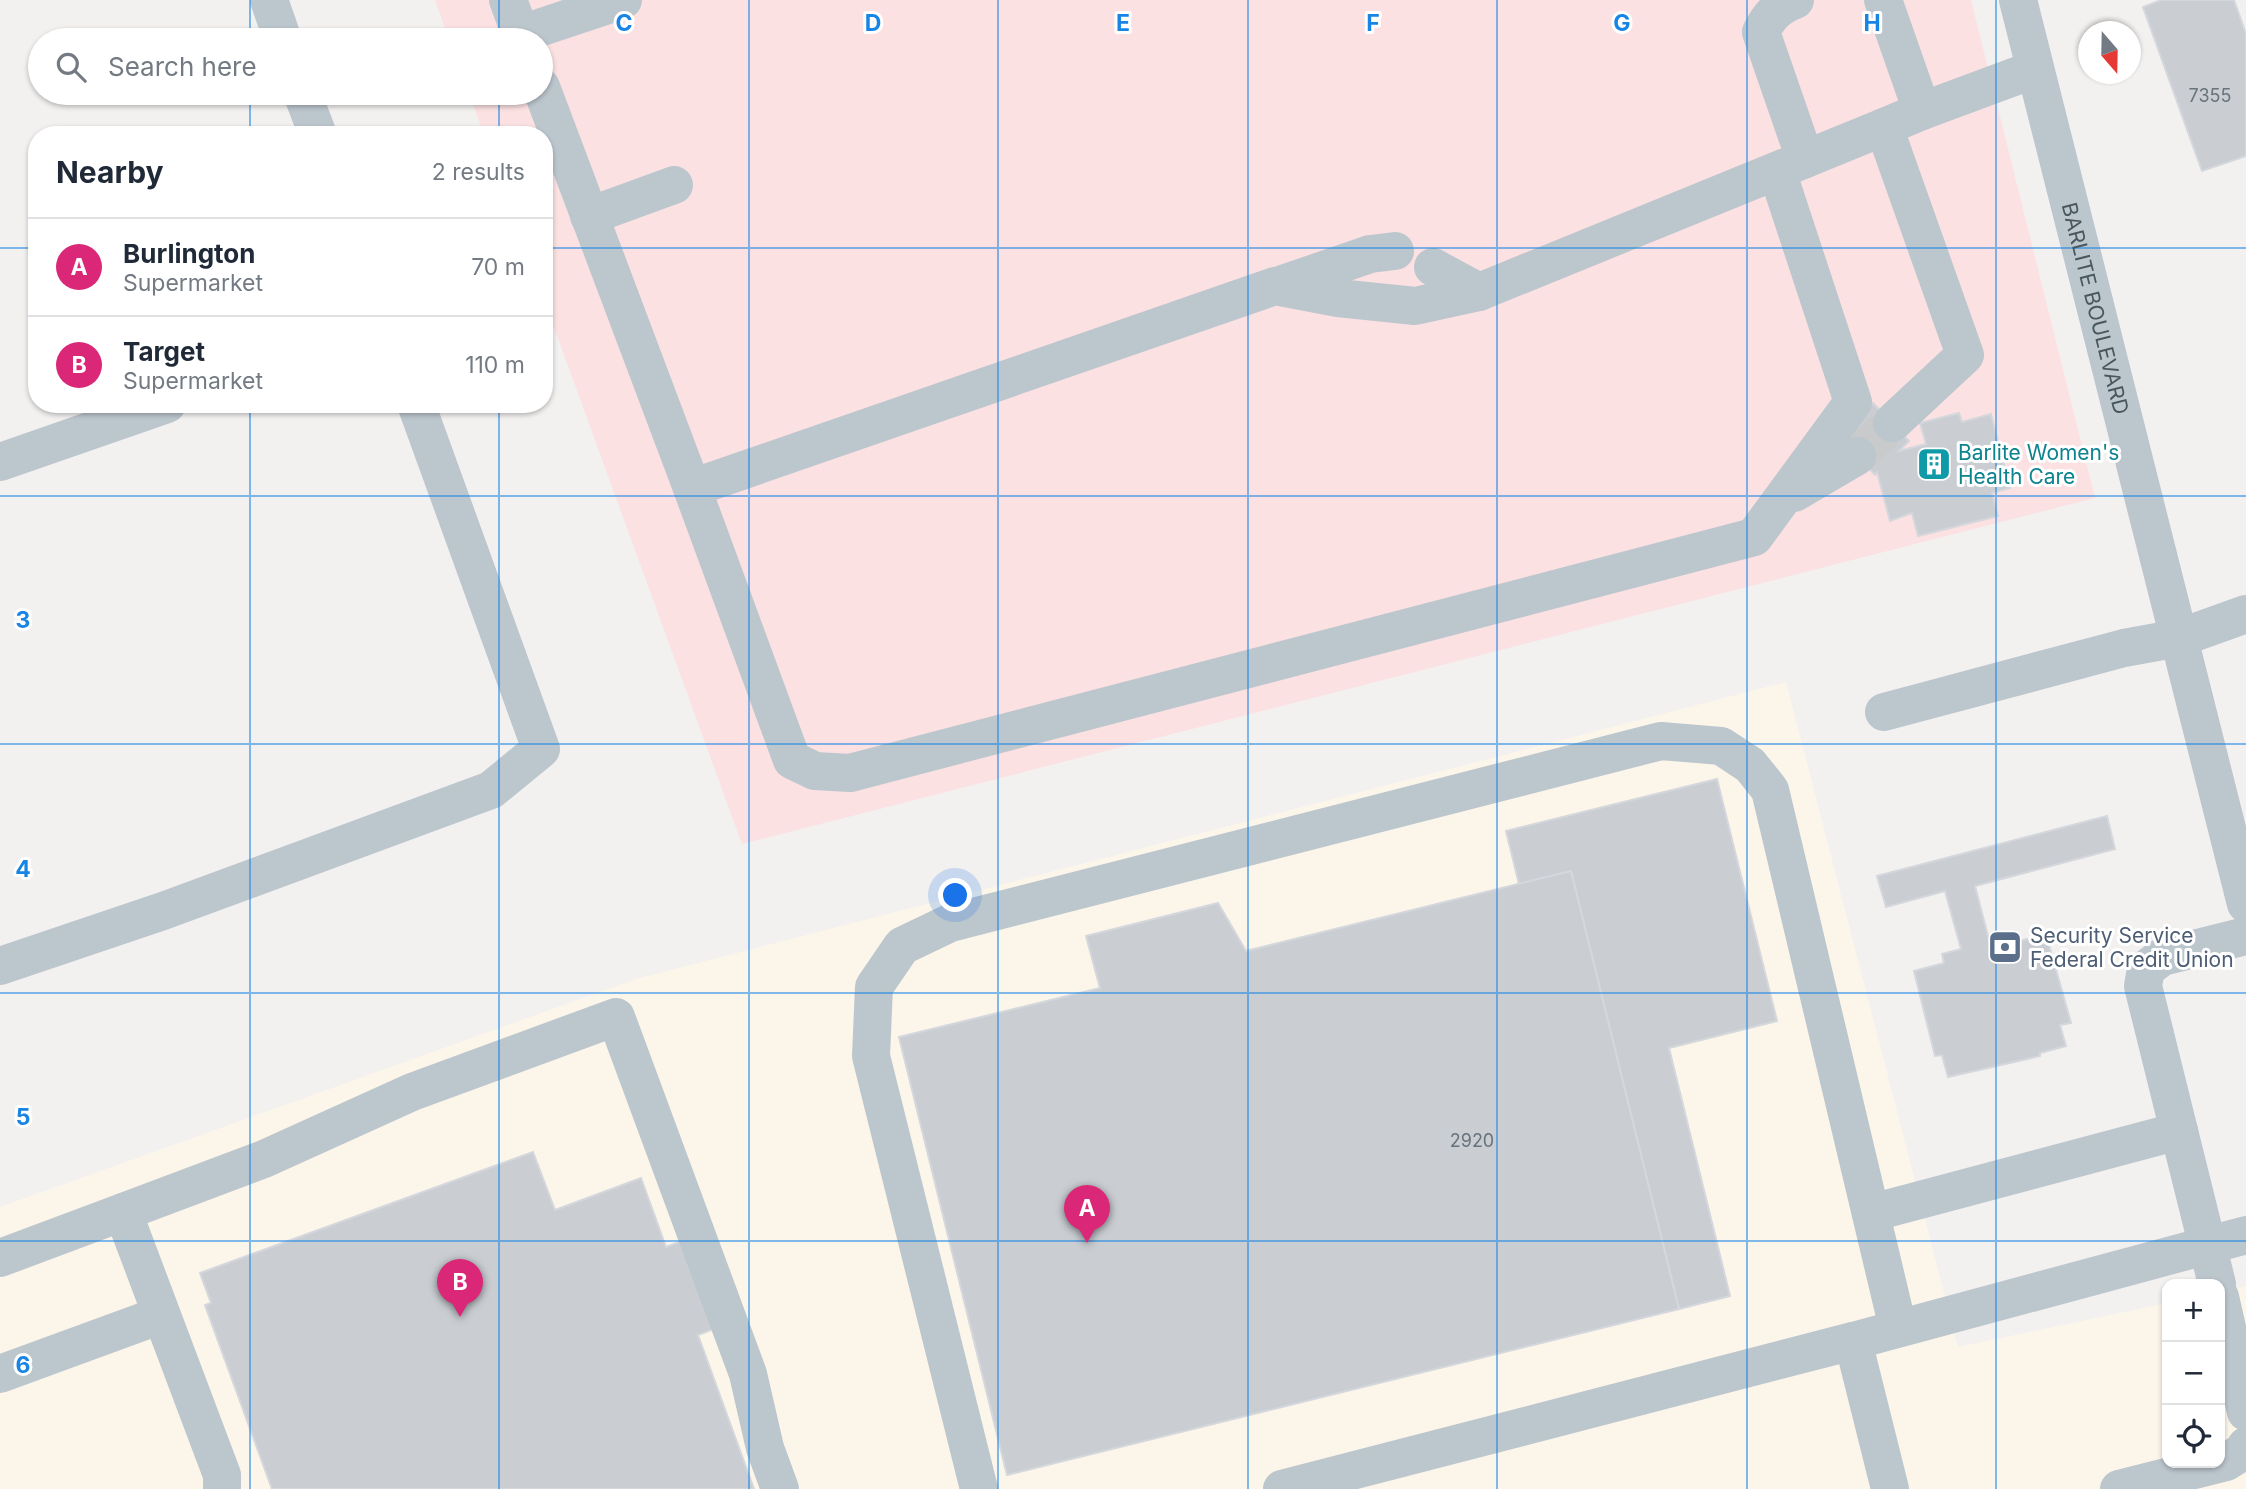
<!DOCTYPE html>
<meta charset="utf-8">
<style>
:root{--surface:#fff;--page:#f6f6f7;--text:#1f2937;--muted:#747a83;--line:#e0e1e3;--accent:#db2777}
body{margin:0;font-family:Inter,sans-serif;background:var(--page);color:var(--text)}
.controls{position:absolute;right:21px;bottom:21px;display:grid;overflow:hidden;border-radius:14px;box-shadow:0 2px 5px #0004}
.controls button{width:63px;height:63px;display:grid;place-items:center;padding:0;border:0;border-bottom:2px solid var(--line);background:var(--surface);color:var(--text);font:35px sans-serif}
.compass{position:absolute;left:2078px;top:21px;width:63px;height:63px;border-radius:50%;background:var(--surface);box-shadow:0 2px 5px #0004;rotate:160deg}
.you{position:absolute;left:956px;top:896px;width:24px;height:24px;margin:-18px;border:5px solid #fff;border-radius:50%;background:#1a73e8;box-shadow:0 0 0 10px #1a73e833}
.badge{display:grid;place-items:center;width:46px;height:46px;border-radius:50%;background:var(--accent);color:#fff;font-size:23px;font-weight:700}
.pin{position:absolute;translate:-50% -58px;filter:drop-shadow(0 2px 4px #0008)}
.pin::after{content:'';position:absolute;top:37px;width:24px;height:21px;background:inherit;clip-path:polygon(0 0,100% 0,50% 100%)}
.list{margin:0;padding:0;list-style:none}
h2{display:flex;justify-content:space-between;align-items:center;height:91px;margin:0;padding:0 28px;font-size:30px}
h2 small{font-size:23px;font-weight:400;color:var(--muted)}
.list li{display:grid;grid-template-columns:46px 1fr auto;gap:21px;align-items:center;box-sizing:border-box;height:98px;padding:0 28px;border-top:2px solid var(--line)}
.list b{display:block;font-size:26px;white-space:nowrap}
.list p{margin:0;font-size:23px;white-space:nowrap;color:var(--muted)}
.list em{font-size:23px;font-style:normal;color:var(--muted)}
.icon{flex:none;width:38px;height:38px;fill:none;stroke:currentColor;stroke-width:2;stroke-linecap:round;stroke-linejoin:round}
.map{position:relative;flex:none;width:2246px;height:1489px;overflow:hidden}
.search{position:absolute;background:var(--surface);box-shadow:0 2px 5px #0004;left:28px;top:28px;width:525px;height:77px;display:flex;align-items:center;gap:18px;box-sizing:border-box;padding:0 24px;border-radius:38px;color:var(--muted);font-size:26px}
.panel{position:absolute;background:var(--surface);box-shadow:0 2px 5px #0004;left:28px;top:126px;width:525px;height:287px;border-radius:28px}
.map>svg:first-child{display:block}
.commercial{fill:#fcf5ea}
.medical{fill:#fbe1e2}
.building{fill:#caced3;stroke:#d4d7dc;stroke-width:2}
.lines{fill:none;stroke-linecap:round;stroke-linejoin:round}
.minor-tunnel{stroke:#c8cacc;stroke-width:38;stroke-dasharray:38 19;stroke-linecap:butt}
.minor{stroke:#bcc6cd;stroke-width:38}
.grid{fill:none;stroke:#1885e5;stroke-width:2;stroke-opacity:0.55}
.labels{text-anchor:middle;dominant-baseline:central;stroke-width:6;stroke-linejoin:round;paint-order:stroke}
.number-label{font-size:18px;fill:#68747b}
.street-label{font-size:21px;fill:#48565e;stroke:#fff}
.culture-label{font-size:21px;fill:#0d838f;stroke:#fff;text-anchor:start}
.service-label{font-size:21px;fill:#4e5e75;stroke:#fff;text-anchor:start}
.grid-label{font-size:23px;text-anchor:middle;font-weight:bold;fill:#1885e5;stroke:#fff;stroke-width:6;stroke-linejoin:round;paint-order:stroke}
</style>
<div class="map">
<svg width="2246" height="1489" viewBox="0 0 2246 1489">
<rect width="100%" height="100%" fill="#f3f0f0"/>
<polygon class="commercial" points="1786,682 1958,1347 2167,1303 2167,1463 2220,1463 2220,1291 2246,1286 2246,1489 0,1489 0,1207 636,979"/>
<polygon class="medical" points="435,0 1971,0 2095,498 742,844 544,300 544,135 484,135 469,93 541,93 541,40 449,40"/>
<g class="building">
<polygon points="2161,0 2234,0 2246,34 2246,156 2202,171 2143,7"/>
<polygon points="1873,403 1909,441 1899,451 1926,444 1920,423 1959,413 1962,422 1991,414 2010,488 1992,493 1998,516 1918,536 1912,513 1890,521 1877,472 1875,475 1839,437"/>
<polygon points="1717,779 1777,1021 1669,1048 1730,1296 1679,1309 1571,871 1519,884 1506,831"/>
<polygon points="2107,816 2115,849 1975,886 1989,940 2005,935 2008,944 2046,934 2071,1023 2060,1025 2066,1046 2040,1053 2040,1056 1948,1077 1942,1055 1935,1056 1914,971 1944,963 1942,954 1961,949 1945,891 1886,907 1877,876"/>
<polygon points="1571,871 1679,1309 1007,1475 899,1037 1100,988 1086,936 1218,903 1246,951"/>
<polygon points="533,1152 555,1210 641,1178 666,1247 682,1241 714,1329 698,1335 754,1489 272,1489 205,1305 211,1303 200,1273"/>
</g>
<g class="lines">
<polyline class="minor-tunnel" points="1857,456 1892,423"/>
<g class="minor">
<polyline points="269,0 283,40"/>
<polyline points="508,0 523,40"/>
<path d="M1795 0C1778 6 1769 16 1761 32L1805 159"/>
<path id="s1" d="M2018 0 2246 904"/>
<polyline points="521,34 623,0"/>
<polyline points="541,87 692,488 1275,286 1338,298 1415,306 1479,292 1884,127 1922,111 1883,0"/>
<polyline points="302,93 318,135"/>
<polyline points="1922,111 2035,69"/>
<polyline points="1884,127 1965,355 1892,423"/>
<polyline points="589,216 674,185"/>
<polyline points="1433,267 1479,292"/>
<polyline points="1280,285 1370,254 1395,251"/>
<polyline points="0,462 167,404"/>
<polyline points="692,488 792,760 815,771 850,773 1754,537 1853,402 1777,171"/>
<polyline points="1794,493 1857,456"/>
<polyline points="1884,712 2124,648 2179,638 2246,614"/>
<polyline points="0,966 163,911 491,790 541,749 416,404"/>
<polyline points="123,1212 264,1159 412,1092 616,1017 748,1374 765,1448 780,1489"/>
<polyline points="1871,1213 2179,1131"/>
<polyline points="0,1258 123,1212 222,1475 222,1489"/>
<polyline points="2217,1284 2143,986 2146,969 2162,957 2246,936"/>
<polyline points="2220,1297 2246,1412"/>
<polyline points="0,1374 161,1315"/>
<polyline points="979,1489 871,1056 874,987 902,946 950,923 1661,741 1721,746 1750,765 1770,790 1898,1328"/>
<polyline points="1282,1489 1853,1341"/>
<polyline points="1890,1489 1853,1341 2246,1235"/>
<polyline points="2119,1489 2226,1462 2244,1451 2246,1446"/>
</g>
</g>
<path class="grid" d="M250 0V40M499 0V40M749 0V1489M998 0V1489M1248 0V1489M1497 0V1489M1747 0V1489M1996 0V1489M250 93V135M499 93V135M0 248H37M544 248H2246M250 404V1489M499 404V1489M0 496H2246M0 744H2246M0 993H2246M0 1241H2246"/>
<defs>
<g id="building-square" transform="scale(1.75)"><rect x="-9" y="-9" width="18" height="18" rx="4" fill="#0f9aa8" stroke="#fff"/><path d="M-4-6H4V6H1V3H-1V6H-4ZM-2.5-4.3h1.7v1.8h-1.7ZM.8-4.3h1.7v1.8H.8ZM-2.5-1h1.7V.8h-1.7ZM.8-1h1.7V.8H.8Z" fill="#fff"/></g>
<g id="bank-square" transform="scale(1.75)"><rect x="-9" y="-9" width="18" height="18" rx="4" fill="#5c6f8a" stroke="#fff"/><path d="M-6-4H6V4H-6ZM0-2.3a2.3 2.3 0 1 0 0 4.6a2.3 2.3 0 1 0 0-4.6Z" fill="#fff"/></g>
</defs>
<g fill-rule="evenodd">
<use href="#building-square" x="1934" y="464"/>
<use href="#bank-square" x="2005" y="947"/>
</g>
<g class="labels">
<g class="number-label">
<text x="2210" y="95">7355</text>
<text x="1472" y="1140">2920</text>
</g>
<g class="street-label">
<text stroke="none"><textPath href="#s1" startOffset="318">BARLITE BOULEVARD</textPath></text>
</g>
<g class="culture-label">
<text x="1958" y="452">Barlite Women's<tspan x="1958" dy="24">Health Care</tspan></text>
</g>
<g class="service-label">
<text x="2030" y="935">Security Service<tspan x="2030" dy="24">Federal Credit Union</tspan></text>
</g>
</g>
<g class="grid-label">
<text x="624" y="31">C</text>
<text x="873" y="31">D</text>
<text x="1123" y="31">E</text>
<text x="1373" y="31">F</text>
<text x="1622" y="31">G</text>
<text x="1872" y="31">H</text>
<text x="23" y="628">3</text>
<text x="23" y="877">4</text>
<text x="23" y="1125">5</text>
<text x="23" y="1373">6</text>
</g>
</svg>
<div class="controls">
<button>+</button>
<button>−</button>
<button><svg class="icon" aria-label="locate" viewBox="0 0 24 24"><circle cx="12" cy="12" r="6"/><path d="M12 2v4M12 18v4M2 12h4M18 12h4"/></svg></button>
</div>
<svg class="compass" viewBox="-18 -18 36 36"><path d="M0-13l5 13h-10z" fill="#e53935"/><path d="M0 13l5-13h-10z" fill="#747a83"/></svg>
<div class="you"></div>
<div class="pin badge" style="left:1087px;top:1243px">A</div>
<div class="pin badge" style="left:460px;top:1317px">B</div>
<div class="search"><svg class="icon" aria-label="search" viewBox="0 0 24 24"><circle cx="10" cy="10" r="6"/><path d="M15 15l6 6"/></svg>Search here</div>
<section class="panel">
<h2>Nearby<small>2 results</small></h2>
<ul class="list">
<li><span class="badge">A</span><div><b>Burlington</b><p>Supermarket</p></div><em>70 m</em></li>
<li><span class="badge">B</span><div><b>Target</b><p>Supermarket</p></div><em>110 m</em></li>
</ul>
</section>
</div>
